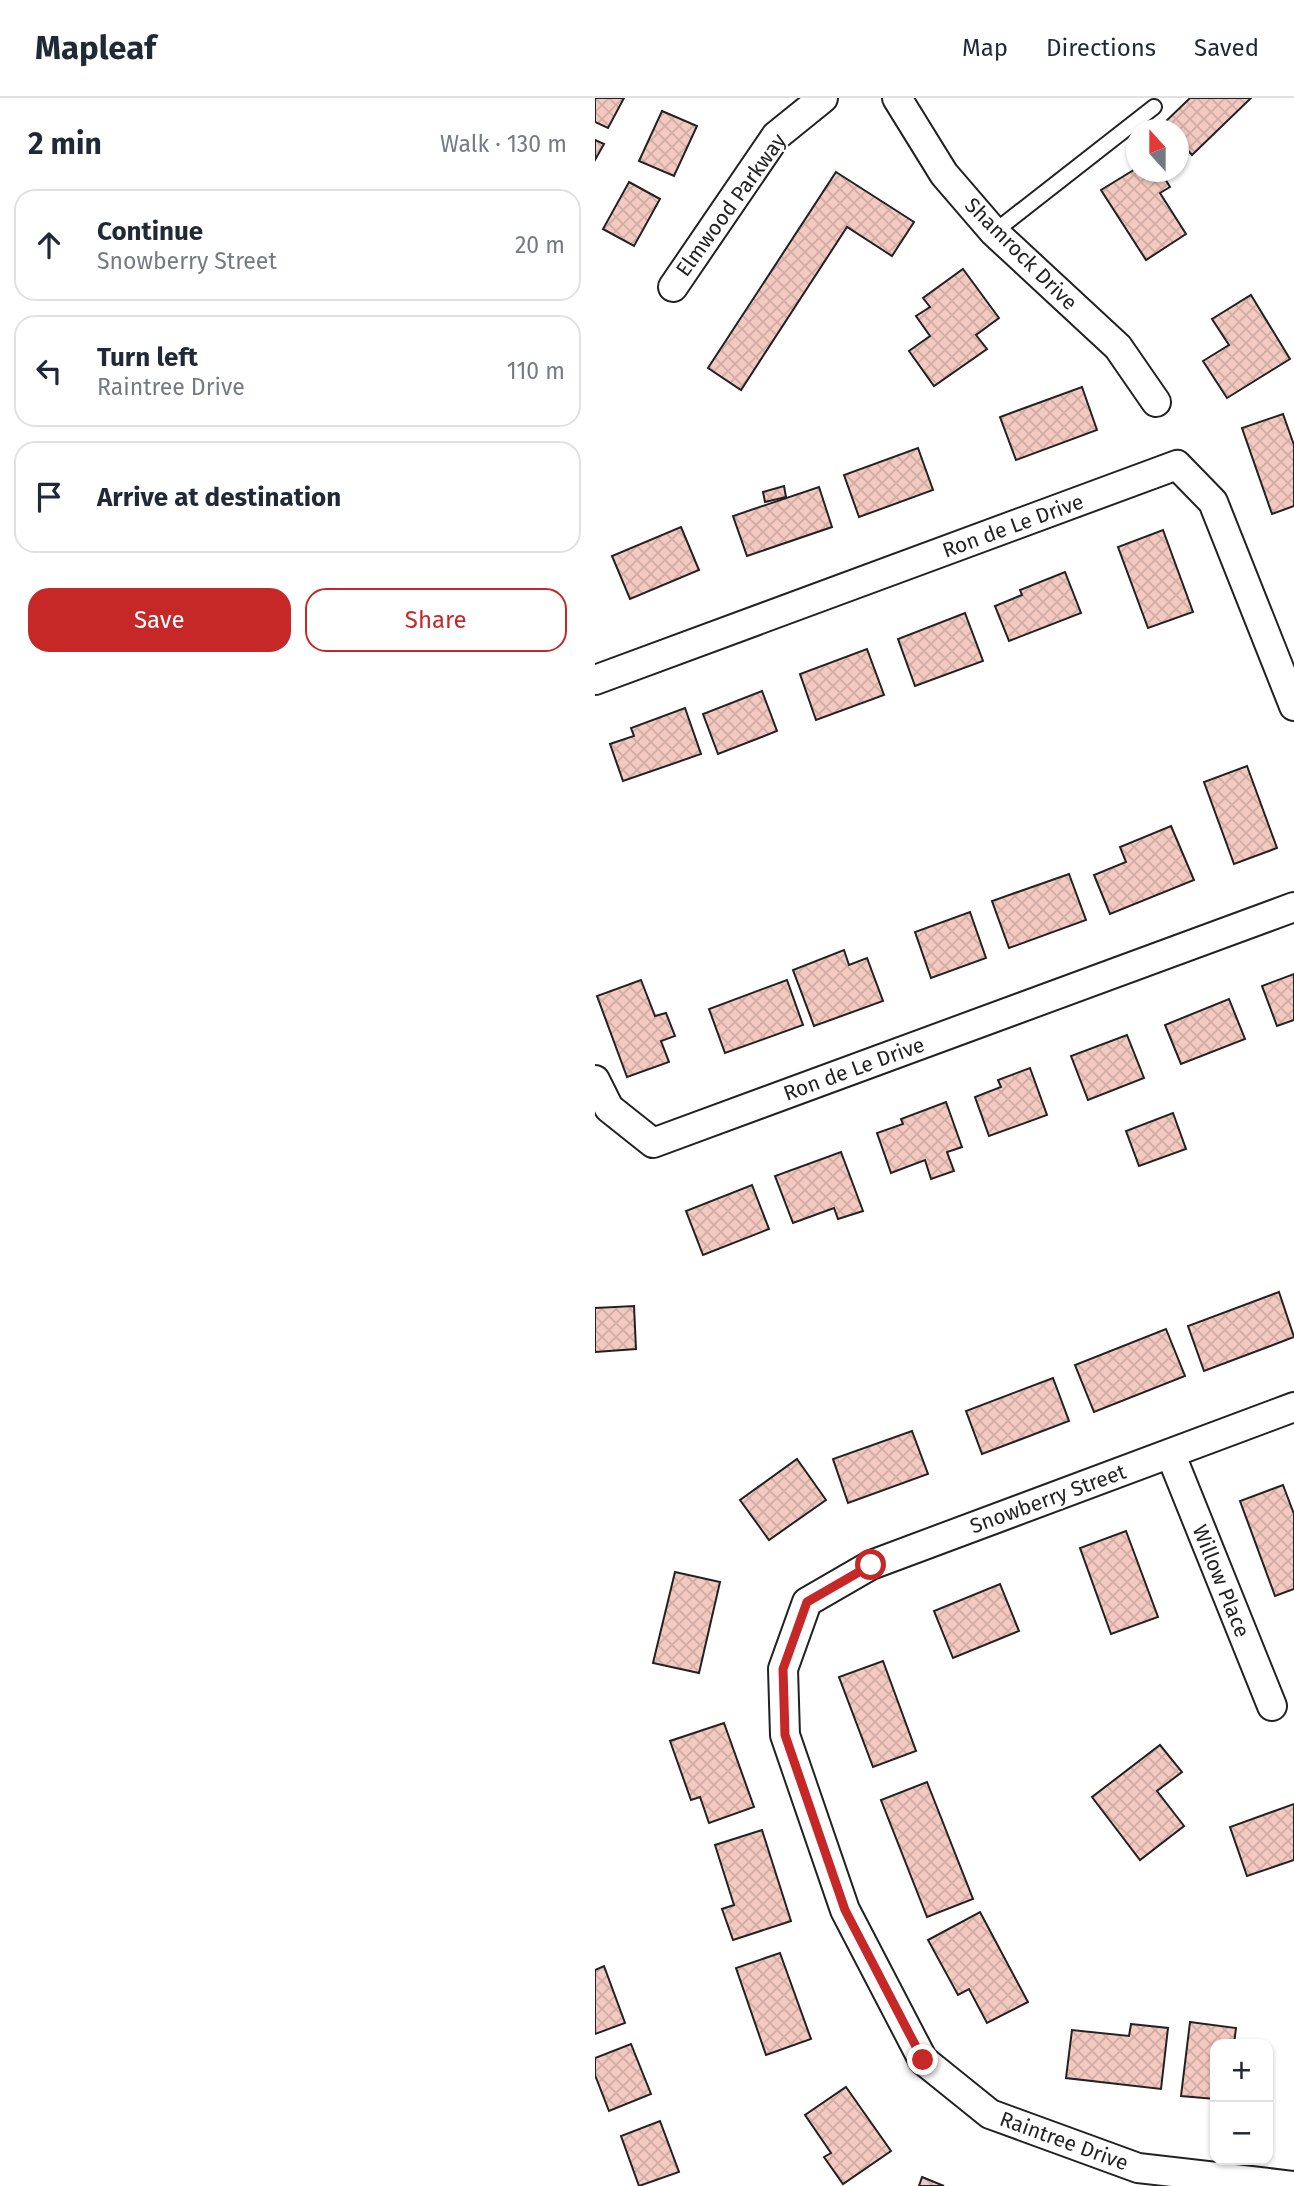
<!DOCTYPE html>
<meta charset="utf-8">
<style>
:root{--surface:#fff;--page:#f6f6f7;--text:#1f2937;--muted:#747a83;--line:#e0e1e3;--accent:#c62828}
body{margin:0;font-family:"Fira Sans",sans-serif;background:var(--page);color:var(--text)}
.controls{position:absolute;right:21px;bottom:21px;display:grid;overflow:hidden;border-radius:14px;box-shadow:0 2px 5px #0004}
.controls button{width:63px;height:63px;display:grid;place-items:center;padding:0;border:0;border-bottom:2px solid var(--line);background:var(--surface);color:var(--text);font:35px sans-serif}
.compass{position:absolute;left:531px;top:21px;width:63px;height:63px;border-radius:50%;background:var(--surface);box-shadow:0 2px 5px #0004;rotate:339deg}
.stop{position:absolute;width:21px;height:21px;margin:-16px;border:5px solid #c62828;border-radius:50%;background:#fff}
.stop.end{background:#c62828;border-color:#fff;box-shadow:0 2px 7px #0008}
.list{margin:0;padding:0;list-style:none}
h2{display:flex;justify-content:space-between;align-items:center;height:91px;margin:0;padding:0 28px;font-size:30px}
h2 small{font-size:23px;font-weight:400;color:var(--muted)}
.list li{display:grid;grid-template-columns:46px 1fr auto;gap:21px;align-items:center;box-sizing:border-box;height:112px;margin:0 14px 14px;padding:0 14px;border:2px solid var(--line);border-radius:21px}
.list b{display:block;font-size:26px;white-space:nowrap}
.list p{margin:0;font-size:23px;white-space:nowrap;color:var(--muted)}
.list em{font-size:23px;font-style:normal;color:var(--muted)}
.actions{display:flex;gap:14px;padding:21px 28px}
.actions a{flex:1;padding:16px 0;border:2px solid var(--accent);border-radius:21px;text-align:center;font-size:24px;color:var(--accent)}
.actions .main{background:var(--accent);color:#fff}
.icon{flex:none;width:38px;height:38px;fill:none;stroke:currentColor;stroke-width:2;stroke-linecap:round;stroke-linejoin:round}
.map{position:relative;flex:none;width:699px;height:2088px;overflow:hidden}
header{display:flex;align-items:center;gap:42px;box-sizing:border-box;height:98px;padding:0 35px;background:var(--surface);border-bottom:2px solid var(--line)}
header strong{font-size:33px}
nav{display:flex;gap:38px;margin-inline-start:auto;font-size:24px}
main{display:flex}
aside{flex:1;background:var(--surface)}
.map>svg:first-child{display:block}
.building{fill:url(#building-cross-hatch);stroke:#222;stroke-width:2}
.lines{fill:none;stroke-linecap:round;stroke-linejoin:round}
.lane-casing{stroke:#222;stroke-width:18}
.street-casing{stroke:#222;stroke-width:32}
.lane{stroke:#fff;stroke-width:14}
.street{stroke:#fff;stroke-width:28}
.route{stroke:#c62828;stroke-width:9}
.labels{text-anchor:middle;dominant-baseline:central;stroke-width:5;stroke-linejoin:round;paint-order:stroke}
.street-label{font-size:21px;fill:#222;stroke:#fff}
</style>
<header>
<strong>Mapleaf</strong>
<nav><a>Map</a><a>Directions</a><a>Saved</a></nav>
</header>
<main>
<aside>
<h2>2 min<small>Walk · 130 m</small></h2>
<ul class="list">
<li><svg class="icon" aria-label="ahead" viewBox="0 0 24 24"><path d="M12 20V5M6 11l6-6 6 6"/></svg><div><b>Continue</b><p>Snowberry Street</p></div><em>20 m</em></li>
<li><svg class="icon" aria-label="left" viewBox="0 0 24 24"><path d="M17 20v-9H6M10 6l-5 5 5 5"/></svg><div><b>Turn left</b><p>Raintree Drive</p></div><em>110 m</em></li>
<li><svg class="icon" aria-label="arrive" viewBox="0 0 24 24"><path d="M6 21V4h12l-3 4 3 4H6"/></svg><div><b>Arrive at destination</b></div></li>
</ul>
<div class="actions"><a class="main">Save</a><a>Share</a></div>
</aside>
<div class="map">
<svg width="699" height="2088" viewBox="0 0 699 2088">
<defs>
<pattern id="building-cross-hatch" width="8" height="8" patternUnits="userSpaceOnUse" patternTransform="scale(1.75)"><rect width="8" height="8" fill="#f3c9c0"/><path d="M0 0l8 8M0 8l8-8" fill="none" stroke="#d0aca5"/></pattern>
</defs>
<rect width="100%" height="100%" fill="#fff"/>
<g class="building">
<polygon points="0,0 29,0 13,30 0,24"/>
<polygon points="595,0 656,0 597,57 584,42 584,32 573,32 568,26"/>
<polygon points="67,13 102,28 79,78 44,63"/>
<polygon points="0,42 9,46 0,62"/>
<polygon points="542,70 542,74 566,74 575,89 565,95 591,136 551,162 506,92"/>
<polygon points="241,74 319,124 297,158 252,129 146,292 113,270"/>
<polygon points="34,84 65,101 39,148 8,131"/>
<polygon points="368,171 404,220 381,237 392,251 339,288 314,253 335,238 321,218 335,209 328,200"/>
<polygon points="656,197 695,261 632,300 608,263 634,247 617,221"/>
<polygon points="487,289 502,332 421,362 405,319"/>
<polygon points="688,316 699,347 699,408 677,416 647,330"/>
<polygon points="323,350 338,392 264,419 249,377"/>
<polygon points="189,388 191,399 170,404 168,394"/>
<polygon points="224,389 237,429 152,458 138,418"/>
<polygon points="86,429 104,472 35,501 17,458"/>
<polygon points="568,432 598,514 553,530 523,449"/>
<polygon points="470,474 486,515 414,543 400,508 427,497 425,492"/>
<polygon points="370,515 388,563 320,588 303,541"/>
<polygon points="272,551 289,597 221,622 205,576"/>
<polygon points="167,593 182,633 123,656 108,616"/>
<polygon points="90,610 106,656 28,683 15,646 39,638 36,630"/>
<polygon points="652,668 682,750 639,766 609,684"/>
<polygon points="576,728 599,782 515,816 499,777 531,764 525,749"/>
<polygon points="474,776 491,822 414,850 397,803"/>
<polygon points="375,814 391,860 336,880 320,834"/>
<polygon points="249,852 254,867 272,860 288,903 219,928 198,872"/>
<polygon points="699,876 699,922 682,928 667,888"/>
<polygon points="46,882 60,918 71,915 80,938 66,943 74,964 32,979 2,898"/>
<polygon points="192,882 208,927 130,955 114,911"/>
<polygon points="634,901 650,941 586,966 570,927"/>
<polygon points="532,937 549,980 493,1002 476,958"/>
<polygon points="435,970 452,1017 394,1038 380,999 406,989 403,982"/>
<polygon points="351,1004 367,1049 352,1054 359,1073 336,1081 330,1062 296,1075 282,1035 308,1026 306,1021"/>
<polygon points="578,1015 591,1051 544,1068 531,1033"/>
<polygon points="246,1054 268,1113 243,1121 239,1110 198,1125 180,1078"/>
<polygon points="157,1087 174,1131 108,1157 91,1113"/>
<polygon points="684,1194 699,1239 609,1273 593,1228"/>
<polygon points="39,1208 41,1251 0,1254 0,1210"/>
<polygon points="571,1231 590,1278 499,1314 480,1267"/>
<polygon points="458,1280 474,1323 387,1356 371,1313"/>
<polygon points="317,1333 333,1376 253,1405 238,1361"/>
<polygon points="202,1361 231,1402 174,1442 145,1402"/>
<polygon points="688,1387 699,1416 699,1491 680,1498 645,1403"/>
<polygon points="531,1433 563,1519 516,1536 485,1450"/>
<polygon points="80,1474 125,1484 104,1575 58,1565"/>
<polygon points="405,1486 424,1533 358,1560 339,1513"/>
<polygon points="288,1563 321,1653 278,1669 244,1579"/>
<polygon points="129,1625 159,1709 114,1725 105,1699 96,1702 75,1643"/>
<polygon points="565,1647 587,1674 562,1693 589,1728 545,1762 497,1699"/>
<polygon points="332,1684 378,1801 332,1819 286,1702"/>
<polygon points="699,1706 699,1762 652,1778 635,1729"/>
<polygon points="167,1732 196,1823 138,1842 127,1811 139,1807 120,1747"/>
<polygon points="385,1814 433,1904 392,1925 374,1891 363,1897 333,1842"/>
<polygon points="185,1855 216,1941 171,1957 141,1870"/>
<polygon points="9,1868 30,1925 0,1936 0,1872"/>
<polygon points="595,1924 641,1930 639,1946 620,1946 620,2001 586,1998"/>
<polygon points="536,1926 573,1930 566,1991 471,1980 477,1932 534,1938"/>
<polygon points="36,1946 56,1996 14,2013 0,1977 0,1960"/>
<polygon points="251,1989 296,2053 248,2086 229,2059 236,2055 210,2017"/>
<polygon points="65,2023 84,2074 44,2088 26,2038"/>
<polygon points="327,2079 349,2088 324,2088"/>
</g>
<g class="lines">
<g class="lane-casing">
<polyline id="lane" points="399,134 559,9"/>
</g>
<g class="street-casing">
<g id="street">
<polyline points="302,0 349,76 399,134 523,249 561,304"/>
<polyline points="78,189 181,38 228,0"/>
<polyline points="0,582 582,367 618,404 699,608"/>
<polyline points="0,982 14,1010 58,1045 699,809"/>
<polyline points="699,1309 276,1467 212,1504 188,1571 190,1637 250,1812 328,1962 395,2016 543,2070 699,2088"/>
<polyline points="576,1357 677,1608"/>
</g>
</g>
<use href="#lane" class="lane"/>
<use href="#street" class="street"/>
</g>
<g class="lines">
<polyline class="route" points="276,1467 212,1504 188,1571 190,1637 250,1812 328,1962"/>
</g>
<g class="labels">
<g class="street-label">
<text transform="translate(136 107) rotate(-54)">Elmwood Parkway</text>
<text transform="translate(426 156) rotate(45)">Shamrock Drive</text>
<text transform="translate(418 428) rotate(-20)">Ron de Le Drive</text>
<text transform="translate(259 971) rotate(-20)">Ron de Le Drive</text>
<text transform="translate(453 1401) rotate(-20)">Snowberry Street</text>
<text transform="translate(626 1483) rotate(68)">Willow Place</text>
<text transform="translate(469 2043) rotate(20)">Raintree Drive</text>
</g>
</g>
</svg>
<div class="controls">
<button>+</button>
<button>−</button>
</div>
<svg class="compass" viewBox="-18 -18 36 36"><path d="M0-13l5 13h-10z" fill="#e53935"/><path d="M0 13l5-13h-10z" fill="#747a83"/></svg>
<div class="stop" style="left:276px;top:1467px"></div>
<div class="stop end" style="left:328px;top:1962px"></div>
</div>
</main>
